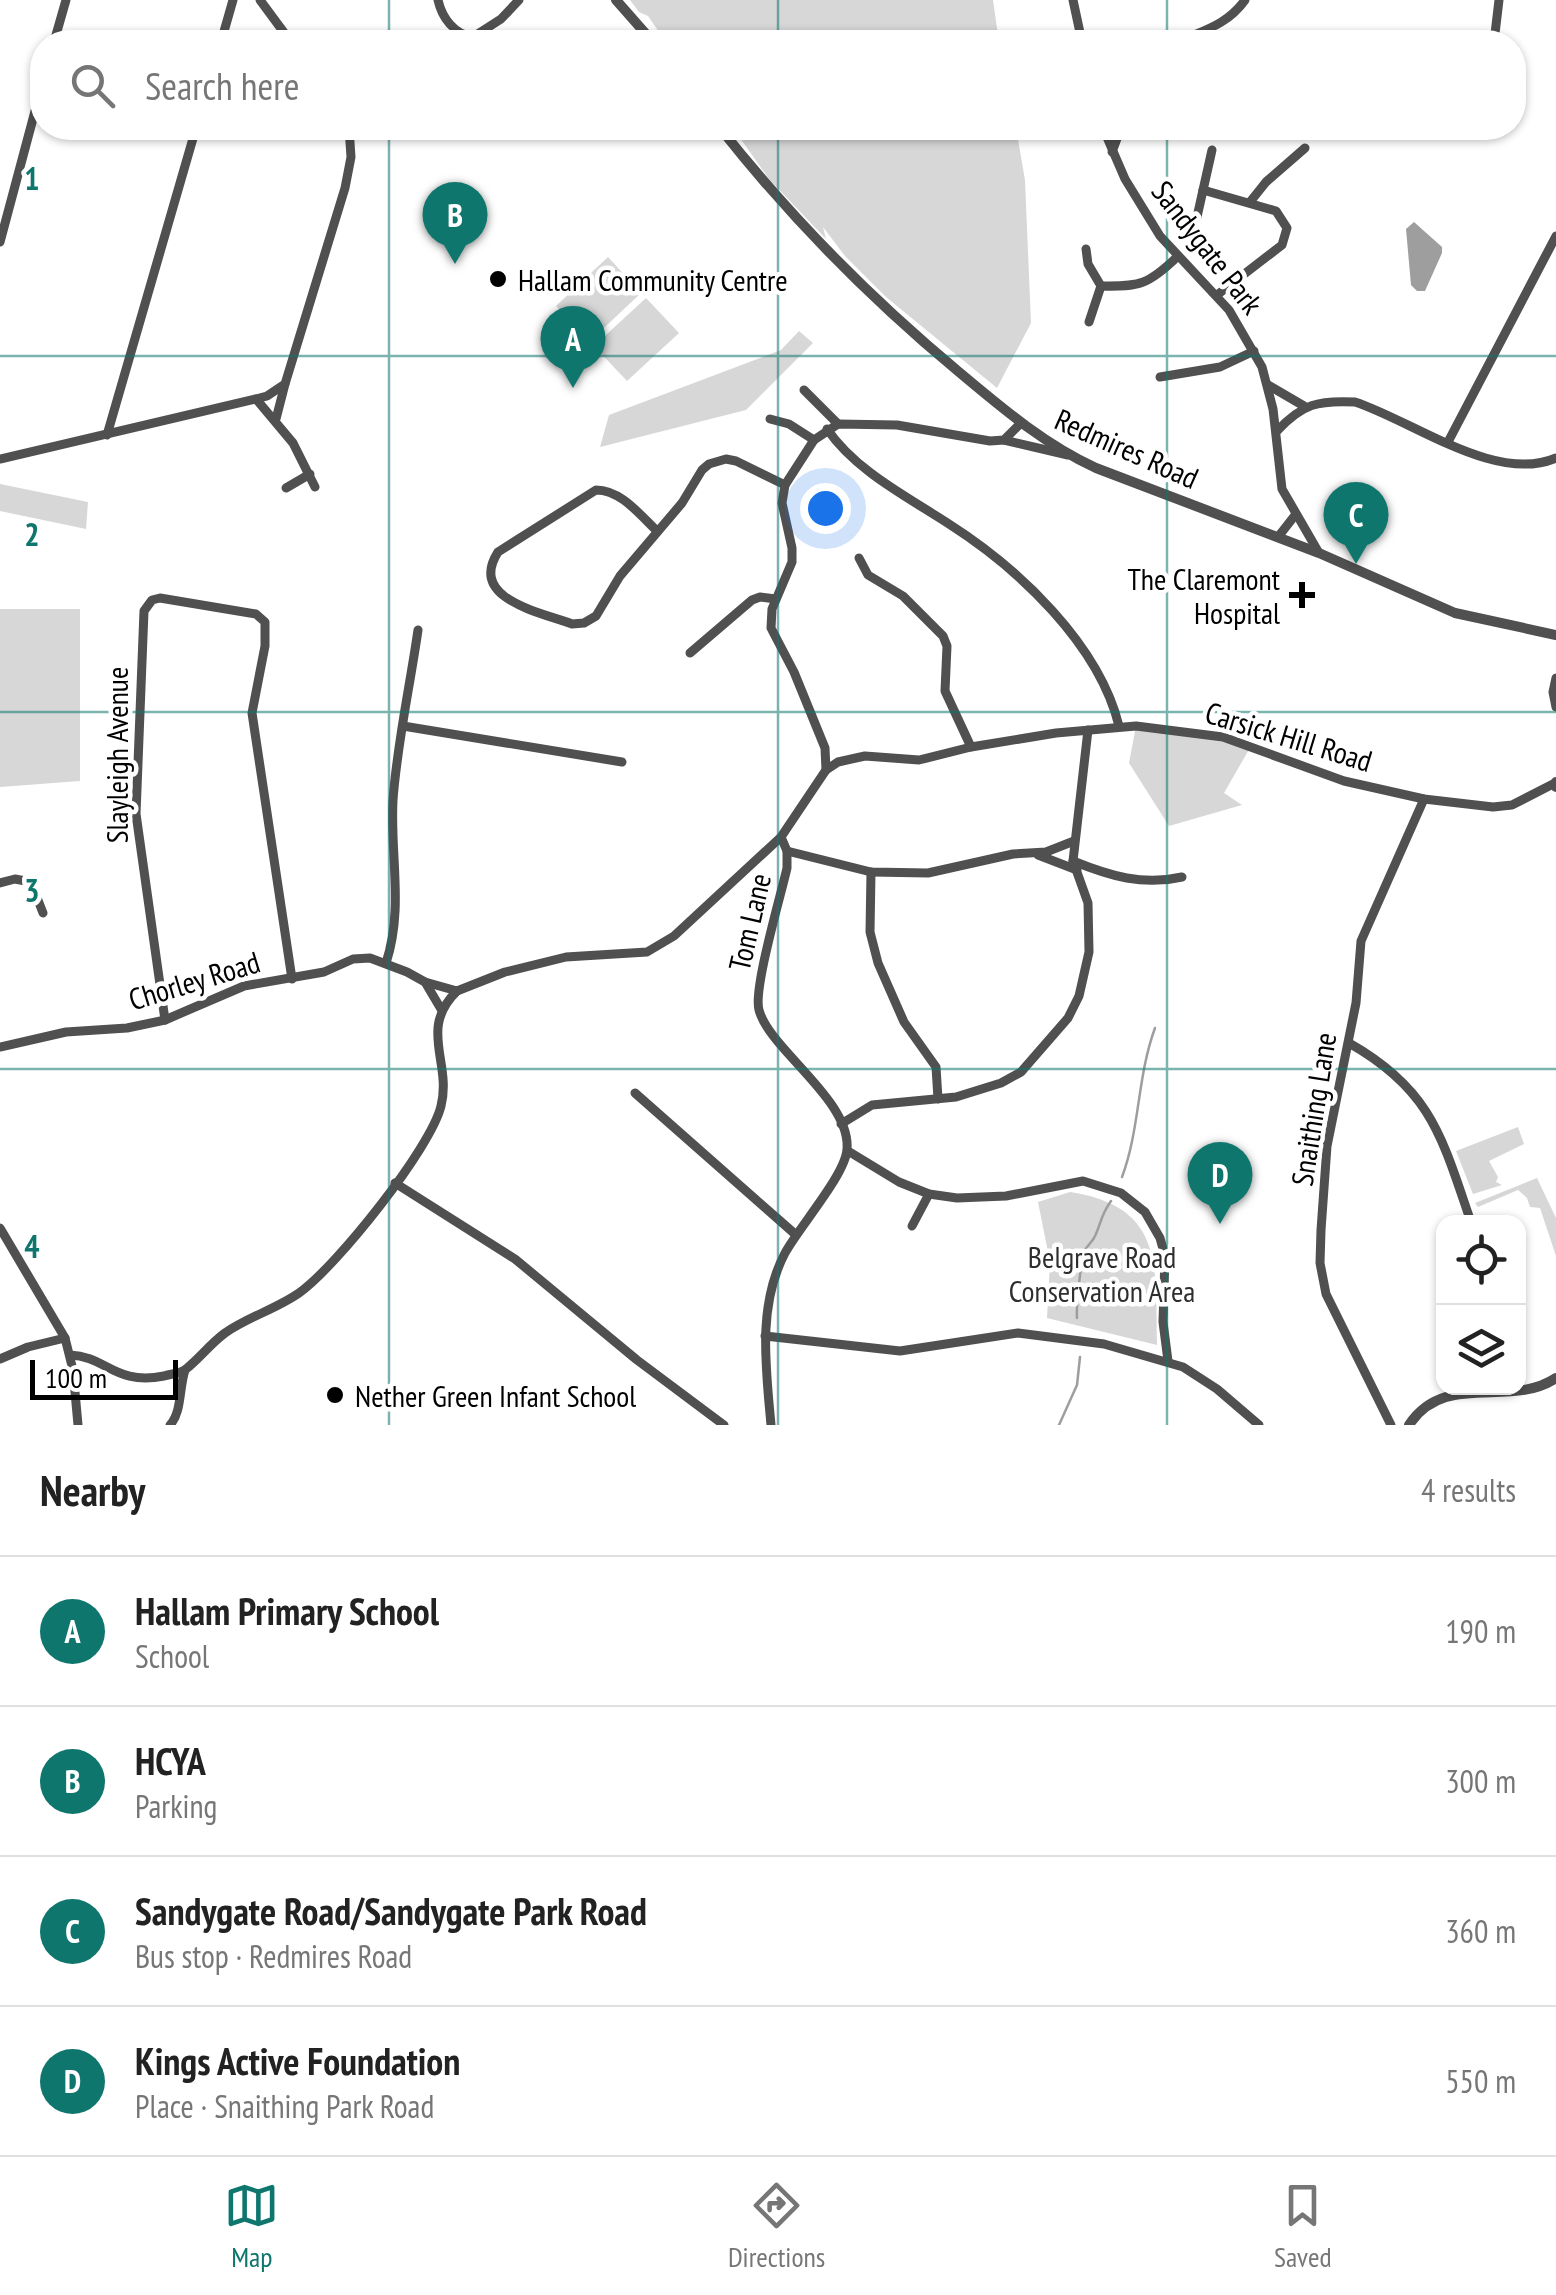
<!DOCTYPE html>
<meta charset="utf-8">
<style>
:root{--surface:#fff;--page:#f6f6f6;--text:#222;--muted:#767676;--line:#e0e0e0;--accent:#0f766e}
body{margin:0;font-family:"PT Sans Narrow",sans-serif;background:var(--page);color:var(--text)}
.controls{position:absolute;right:30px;bottom:30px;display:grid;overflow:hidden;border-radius:20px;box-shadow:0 2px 8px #0004}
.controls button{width:90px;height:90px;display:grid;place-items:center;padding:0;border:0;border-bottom:2px solid var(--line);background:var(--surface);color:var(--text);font:50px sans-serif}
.scale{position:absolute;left:30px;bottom:25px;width:148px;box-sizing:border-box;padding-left:10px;border:5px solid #000;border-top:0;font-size:28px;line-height:35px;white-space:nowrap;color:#000;-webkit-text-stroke:8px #fff;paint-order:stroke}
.you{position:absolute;left:825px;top:508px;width:35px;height:35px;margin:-25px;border:8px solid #fff;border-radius:50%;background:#1a73e8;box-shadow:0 0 0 15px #1a73e833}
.badge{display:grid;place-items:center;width:65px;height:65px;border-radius:50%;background:var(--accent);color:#fff;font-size:32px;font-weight:700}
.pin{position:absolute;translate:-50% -82px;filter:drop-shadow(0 2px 5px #0008)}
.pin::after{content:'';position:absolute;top:52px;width:35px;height:30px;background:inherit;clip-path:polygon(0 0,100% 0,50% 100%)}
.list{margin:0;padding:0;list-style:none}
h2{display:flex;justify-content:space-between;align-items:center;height:130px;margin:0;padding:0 40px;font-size:42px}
h2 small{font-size:32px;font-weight:400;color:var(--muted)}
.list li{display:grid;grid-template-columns:65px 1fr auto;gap:30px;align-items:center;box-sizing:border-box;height:150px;padding:0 40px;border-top:2px solid var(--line)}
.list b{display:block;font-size:38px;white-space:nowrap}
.list p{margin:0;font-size:32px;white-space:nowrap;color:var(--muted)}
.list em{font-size:32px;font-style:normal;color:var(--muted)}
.icon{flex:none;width:55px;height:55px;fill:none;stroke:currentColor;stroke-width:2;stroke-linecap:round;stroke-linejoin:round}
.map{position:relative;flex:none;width:1556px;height:1425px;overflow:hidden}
.search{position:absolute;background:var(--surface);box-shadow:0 2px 8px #0004;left:30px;right:30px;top:30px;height:110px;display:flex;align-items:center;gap:25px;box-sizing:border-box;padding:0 35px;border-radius:40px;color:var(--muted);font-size:38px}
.sheet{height:730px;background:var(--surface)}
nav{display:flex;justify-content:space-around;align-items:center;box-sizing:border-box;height:140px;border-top:2px solid var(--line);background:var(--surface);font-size:28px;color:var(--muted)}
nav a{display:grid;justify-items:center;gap:5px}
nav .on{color:var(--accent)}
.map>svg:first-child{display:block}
.green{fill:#d7d7d7}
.water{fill:#9e9e9e}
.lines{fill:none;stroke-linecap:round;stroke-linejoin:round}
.stream{stroke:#9e9e9e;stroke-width:2.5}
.minor{stroke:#505050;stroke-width:9}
.tertiary{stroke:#505050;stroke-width:10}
.grid{fill:none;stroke:#0f766e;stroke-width:2.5;stroke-opacity:0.55}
.poi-dot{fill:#000;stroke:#fff;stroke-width:4}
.labels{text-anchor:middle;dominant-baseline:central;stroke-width:9;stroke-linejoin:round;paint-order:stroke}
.street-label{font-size:30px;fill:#000;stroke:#fff}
.poi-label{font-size:30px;fill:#000;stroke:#fff;text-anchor:start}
.park-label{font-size:30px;fill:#2e2e2e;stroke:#fff}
.grid-label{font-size:32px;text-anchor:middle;font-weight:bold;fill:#0f766e;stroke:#fff;stroke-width:9;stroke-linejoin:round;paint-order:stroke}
</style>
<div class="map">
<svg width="1556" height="1425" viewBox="0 0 1556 1425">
<rect width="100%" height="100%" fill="#fff"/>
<g class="green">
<polygon points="630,0 993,0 999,42 666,42 648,16 639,12"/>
<polygon points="733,128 1016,128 1025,180 1031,323 997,388 886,297 845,256 823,227 826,239 769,179"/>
<polygon points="608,257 641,293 590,341 556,306"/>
<polygon points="646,298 679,333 627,381 594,346"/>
<polygon points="799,331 813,343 746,410 600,447 609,415 781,350"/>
<polygon points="0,484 88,502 86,529 0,511"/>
<polygon points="0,609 80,609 80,781 0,787"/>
<polygon points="1136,726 1251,746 1224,793 1242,805 1169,826 1129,763"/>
<polygon points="1518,1127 1524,1144 1489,1161 1498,1177 1496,1182 1502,1185 1473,1194 1456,1151"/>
<polygon points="1537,1178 1556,1218 1556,1256 1540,1208 1530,1207 1527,1198 1518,1190 1478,1207 1475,1203"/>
<path d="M1070 1192C1166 1207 1155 1267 1157 1345L1047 1318 1050 1262 1038 1202Z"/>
</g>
<polygon class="water" points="1414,222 1442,247 1442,253 1425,291 1417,291 1411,285 1406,229"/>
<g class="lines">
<g class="stream">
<path d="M1122 1177C1140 1129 1137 1077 1155 1028"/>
<path d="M1077 1318C1076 1309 1081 1259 1084 1252 1086 1247 1091 1243 1094 1238 1101 1225 1100 1216 1111 1201"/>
<polyline points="1059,1425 1077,1385 1080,1357"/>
</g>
<g class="minor">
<polyline points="260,0 291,42"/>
<path d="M438 0C442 18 454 34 473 37L501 19 519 0"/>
<polyline points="1073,0 1082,42"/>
<polyline points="54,42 66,0"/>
<polyline points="221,42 233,0"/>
<path d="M1178 42C1204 30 1227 25 1245 0"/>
<polyline points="1494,42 1499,0"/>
<polyline points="1103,128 1125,179 1160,236 1229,310 1262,367 1273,409 1282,489 1319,553"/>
<polyline points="1112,152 1121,128"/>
<polyline points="1203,190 1276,211 1287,228 1282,245 1217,295"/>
<polyline points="1250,202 1266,182 1305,148"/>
<polyline points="1197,217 1212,150"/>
<polyline points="0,242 42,85"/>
<polyline points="1086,249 1088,264 1101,286"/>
<path d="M1089 322 1101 286C1140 287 1149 284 1177 257"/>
<polyline points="1160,377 1220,367 1254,351"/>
<polyline points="1268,385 1304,406"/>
<polyline points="804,390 838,424"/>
<polyline points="256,399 293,443 315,487"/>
<polyline points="276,419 285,384"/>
<polyline points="770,419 789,424 814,440"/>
<path d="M827 429C856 471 906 496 949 524 1018 568 1099 644 1119 726"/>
<path d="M1277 431C1302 404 1318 400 1355 402 1413 421 1496 484 1556 458"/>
<polyline points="107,435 196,128"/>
<polyline points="1004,440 1068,455"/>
<polyline points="1448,442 1556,236"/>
<polyline points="0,459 256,399 267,396 285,384 345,188 351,157 349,128"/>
<polyline points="286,488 310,474"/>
<path d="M657 531C640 515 621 490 596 490L498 552C468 599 540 612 572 624L584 623 596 616 620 576 682 503 702 470 709 464 726 459 736 461 785 485"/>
<polyline points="1278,537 1296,514"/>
<polyline points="859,558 868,575 903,596 943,636 947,646 945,691 971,747"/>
<polyline points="690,653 752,600 760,597 776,599"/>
<polyline points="1556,678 1553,692 1556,707"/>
<polyline points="403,726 622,762"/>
<polyline points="826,770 838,762 865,756 919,760 971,747 1056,733 1136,726 1223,737 1344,781 1424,799 1493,807 1512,805 1555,783"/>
<polyline points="787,851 871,872 928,873 1013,854 1046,852 1074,841"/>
<polyline points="1038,855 1077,870"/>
<path d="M1073 861C1110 876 1143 886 1182 877"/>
<polyline points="871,872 870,932 878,963 904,1022 936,1067 938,1099"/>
<polyline points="0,883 15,879 31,882 43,913"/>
<path d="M386 963C404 908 390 856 393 800 397 744 410 686 418 630"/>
<polyline points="425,982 457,991 505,972 566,957 647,952 674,936 781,837"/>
<polyline points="165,1020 136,814 144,611 152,600 160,598 256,614 265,622 265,646 252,713 292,979"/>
<path d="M1349 1043C1432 1090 1442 1138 1471 1222"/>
<polyline points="0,1047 66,1032 127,1028 165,1020 244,986 324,972 353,959 370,958 407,972 425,982 441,1009"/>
<polyline points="635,1093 795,1234"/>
<polyline points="841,1124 872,1105 956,1097 1001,1083 1021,1072 1068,1018 1079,996 1089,952 1088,903 1073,861 1088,730"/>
<polyline points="848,1151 899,1182 929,1194 957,1198 1006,1196 1083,1181 1121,1193 1145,1212 1160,1238 1165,1256 1163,1322 1168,1361"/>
<polyline points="395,1183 515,1259 637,1360 724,1425"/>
<polyline points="912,1226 929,1194"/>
<polyline points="0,1228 65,1338 73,1370 78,1425"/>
<polyline points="765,1336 900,1351 1018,1333 1104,1344 1183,1367 1217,1389 1259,1425"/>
<path d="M70 1355C106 1356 115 1386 164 1376 170 1374 182 1373 186 1369 200 1358 210 1344 225 1333 248 1317 276 1309 299 1293 336 1267 431 1148 441 1106 452 1062 418 1029 457 991"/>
<polyline points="0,1359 28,1347 65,1338"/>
<path d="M170 1425C182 1412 179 1388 185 1370"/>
<path d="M771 1425C766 1368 757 1306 785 1253 799 1227 846 1174 847 1149 851 1100 769 1049 759 1010 753 989 781 895 787 868V851L781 837 826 770 825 748 794 672 771 628 772 609 792 562V548L782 503 785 485 814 440 838 424 897 425 990 441 1004 440 1021 423"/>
<polyline points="1391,1425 1326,1294 1320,1263 1321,1230 1327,1146 1356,1003 1361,941 1424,799"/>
</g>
<g class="tertiary">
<polyline points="616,0 653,42"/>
<path d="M720 128C791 218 870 298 959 372 1002 408 1044 444 1096 468L1319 553 1455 613 1556 635"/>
<polyline points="1556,782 1556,787"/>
<path d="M1409 1425C1445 1370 1510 1409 1556 1378"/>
</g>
</g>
<path class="grid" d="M389 0V42M778 0V42M1167 0V42M389 128V1425M778 128V1425M1167 128V1425M0 356H1556M0 712H1556M0 1069H1556"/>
<g class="poi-dot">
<circle cx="498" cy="279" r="10"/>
<path d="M1297 580h10v10h10v10h-10v10h-10v-10h-10v-10h10z"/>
<circle cx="335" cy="1395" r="10"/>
</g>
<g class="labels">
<g class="street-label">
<text transform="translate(1208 247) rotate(52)">Sandygate Park</text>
<text transform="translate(1127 448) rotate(24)">Redmires Road</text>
<text transform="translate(1289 736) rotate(17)">Carsick Hill Road</text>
<text transform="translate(116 755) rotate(-90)">Slayleigh Avenue</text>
<text transform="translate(749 922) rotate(-77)">Tom Lane</text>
<text transform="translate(194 980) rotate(-17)">Chorley Road</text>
<text transform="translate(1313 1109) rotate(-81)">Snaithing Lane</text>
</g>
<g class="poi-label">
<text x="518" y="279">Hallam Community Centre</text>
<text x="1280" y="578" text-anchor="end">The Claremont<tspan x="1280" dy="34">Hospital</tspan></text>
<text x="355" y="1395">Nether Green Infant School</text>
</g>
<g class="park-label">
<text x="1102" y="1256">Belgrave Road<tspan x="1102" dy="34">Conservation Area</tspan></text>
</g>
</g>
<g class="grid-label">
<text x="32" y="190">1</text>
<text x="32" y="546">2</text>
<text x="32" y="902">3</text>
<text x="32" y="1258">4</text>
</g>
</svg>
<div class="controls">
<button><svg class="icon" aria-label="locate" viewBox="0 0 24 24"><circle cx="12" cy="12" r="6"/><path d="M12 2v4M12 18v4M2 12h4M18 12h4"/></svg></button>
<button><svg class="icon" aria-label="layers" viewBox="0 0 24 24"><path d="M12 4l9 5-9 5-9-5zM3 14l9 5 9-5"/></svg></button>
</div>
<div class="scale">100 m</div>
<div class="you"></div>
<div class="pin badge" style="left:573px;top:388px">A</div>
<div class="pin badge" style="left:455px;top:264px">B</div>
<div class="pin badge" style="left:1356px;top:564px">C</div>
<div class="pin badge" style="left:1220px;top:1224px">D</div>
<div class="search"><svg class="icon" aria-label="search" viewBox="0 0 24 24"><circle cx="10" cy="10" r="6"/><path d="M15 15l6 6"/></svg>Search here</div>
</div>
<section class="sheet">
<h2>Nearby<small>4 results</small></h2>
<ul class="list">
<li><span class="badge">A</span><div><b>Hallam Primary School</b><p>School</p></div><em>190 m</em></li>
<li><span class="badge">B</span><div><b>HCYA</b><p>Parking</p></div><em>300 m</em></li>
<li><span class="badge">C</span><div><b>Sandygate Road/Sandygate Park Road</b><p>Bus stop · Redmires Road</p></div><em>360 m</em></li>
<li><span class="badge">D</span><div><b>Kings Active Foundation</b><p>Place · Snaithing Park Road</p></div><em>550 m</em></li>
</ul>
</section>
<nav>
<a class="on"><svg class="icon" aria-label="map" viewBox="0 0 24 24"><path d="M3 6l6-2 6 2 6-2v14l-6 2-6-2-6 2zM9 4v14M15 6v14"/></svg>Map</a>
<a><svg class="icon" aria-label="directions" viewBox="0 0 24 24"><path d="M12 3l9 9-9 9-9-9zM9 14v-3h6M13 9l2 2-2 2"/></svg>Directions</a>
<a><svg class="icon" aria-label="saved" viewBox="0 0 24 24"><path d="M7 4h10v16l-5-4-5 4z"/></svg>Saved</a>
</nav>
